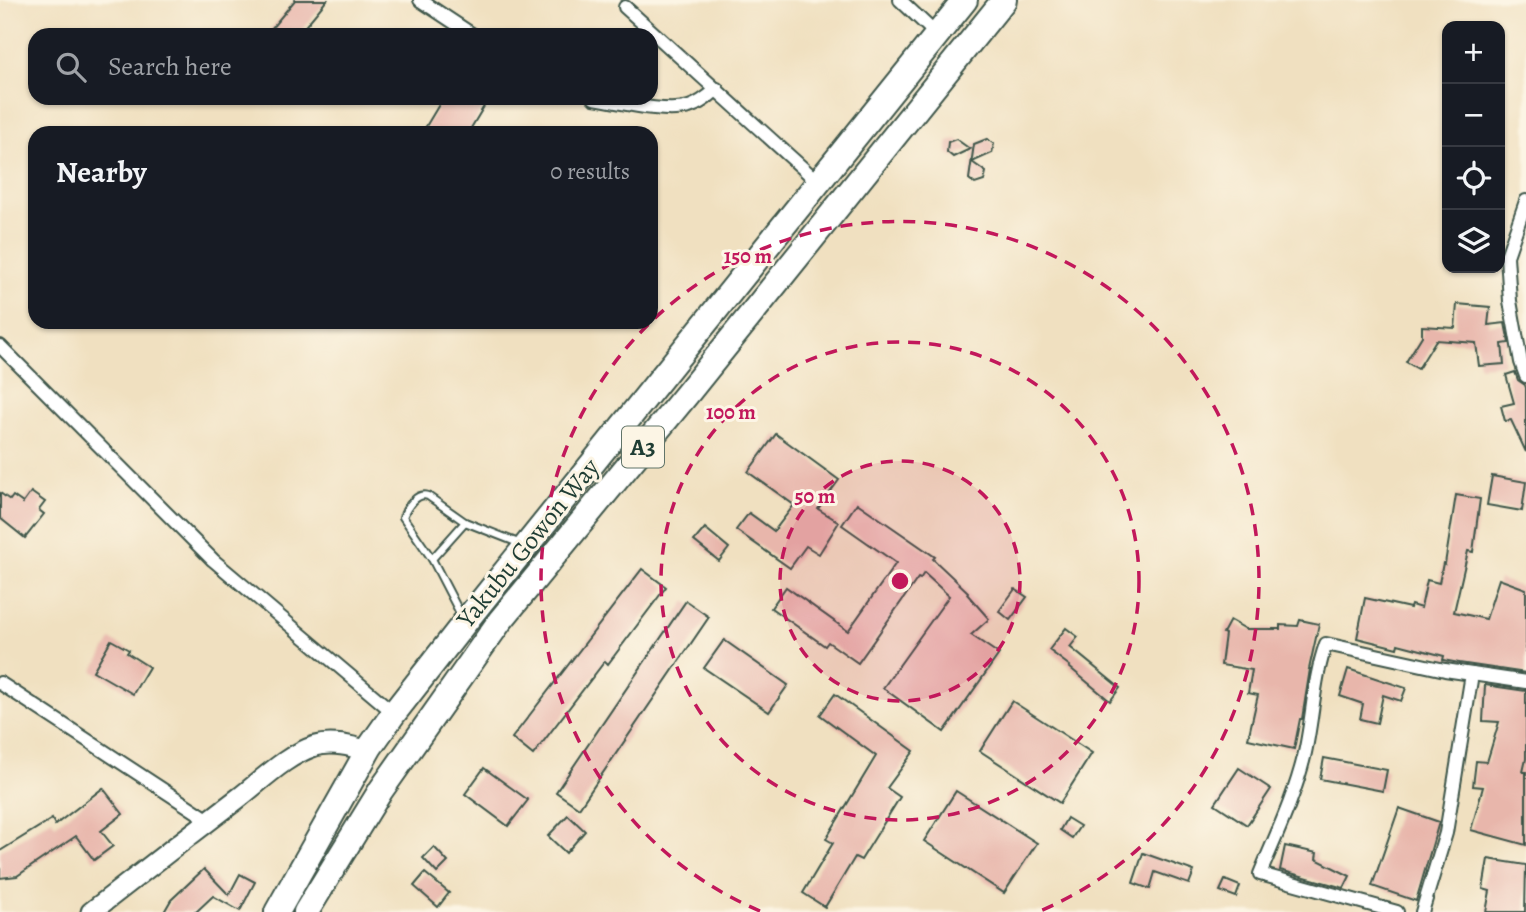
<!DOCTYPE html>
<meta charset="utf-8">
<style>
:root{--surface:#171b24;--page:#242831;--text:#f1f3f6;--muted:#9ea1a6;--line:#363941}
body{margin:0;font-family:Alegreya,serif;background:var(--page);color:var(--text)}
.controls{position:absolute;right:21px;top:21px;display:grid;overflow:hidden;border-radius:14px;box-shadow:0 2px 5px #0004}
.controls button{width:63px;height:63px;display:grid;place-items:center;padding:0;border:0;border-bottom:2px solid var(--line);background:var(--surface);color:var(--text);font:35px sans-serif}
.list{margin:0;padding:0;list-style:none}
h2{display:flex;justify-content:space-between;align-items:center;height:91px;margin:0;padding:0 28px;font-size:30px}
h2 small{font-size:23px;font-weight:400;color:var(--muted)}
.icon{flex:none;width:38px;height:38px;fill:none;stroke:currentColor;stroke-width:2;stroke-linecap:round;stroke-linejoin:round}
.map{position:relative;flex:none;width:1526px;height:912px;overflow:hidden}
.search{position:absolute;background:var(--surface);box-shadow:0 2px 5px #0004;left:28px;top:28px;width:630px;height:77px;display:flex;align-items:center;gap:18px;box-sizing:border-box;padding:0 24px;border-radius:21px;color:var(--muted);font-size:26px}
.panel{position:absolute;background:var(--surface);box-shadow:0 2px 5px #0004;left:28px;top:126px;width:630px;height:203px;border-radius:21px}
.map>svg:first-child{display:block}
.building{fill:#e8b6ab}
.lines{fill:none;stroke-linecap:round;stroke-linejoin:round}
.lane-casing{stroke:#3e5549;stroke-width:10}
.street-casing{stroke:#3e5549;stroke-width:16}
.secondary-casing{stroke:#3e5549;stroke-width:23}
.highway-casing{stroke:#3e5549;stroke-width:28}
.lane{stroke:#fff;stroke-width:6}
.street{stroke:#fff;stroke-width:12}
.secondary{stroke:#fff;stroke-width:19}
.highway{stroke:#fff;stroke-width:24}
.ring{fill:none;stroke:#c2185b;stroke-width:3.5;stroke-dasharray:12 9}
.labels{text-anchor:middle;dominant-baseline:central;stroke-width:6;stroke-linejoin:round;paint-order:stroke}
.shield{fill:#fcf5e5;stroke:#617469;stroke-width:2}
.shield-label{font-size:24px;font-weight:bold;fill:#1f3d34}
.street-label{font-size:26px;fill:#1f3d34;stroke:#fcf5e5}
.centre{fill:#c2185b;stroke:#fcf5e5;stroke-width:3.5}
.ring-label{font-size:21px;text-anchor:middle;font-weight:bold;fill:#c2185b;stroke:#fcf5e5;stroke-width:6;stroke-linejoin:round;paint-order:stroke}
</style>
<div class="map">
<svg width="1526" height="912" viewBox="0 0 1526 912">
<rect width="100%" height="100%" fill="#fcf5e5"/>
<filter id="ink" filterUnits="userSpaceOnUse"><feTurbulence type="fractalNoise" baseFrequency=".0143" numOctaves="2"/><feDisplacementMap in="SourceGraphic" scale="14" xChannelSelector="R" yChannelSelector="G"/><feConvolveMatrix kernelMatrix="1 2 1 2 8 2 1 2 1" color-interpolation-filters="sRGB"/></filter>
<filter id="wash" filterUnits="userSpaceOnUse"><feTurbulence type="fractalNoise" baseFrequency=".00686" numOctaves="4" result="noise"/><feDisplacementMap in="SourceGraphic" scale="28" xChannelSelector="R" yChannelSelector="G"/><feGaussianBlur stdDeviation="1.57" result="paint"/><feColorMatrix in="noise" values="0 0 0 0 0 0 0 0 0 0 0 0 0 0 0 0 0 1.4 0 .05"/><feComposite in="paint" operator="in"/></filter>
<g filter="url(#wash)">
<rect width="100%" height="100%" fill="#f0e0c0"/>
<g id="blocks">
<g class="building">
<polygon points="295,0 327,0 298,35 266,35"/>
<polygon points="443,98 489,98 468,133 422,133"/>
<polygon points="956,139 970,149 953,157 947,152 948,142"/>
<polygon points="987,139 994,144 992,153 972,162 986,172 984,181 975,184 969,179 974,144"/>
<polygon points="1457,304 1490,307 1488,325 1505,323 1509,343 1502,344 1504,364 1479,366 1476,343 1436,340 1418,369 1406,362 1422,336 1422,326 1455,328"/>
<polygon points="1515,372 1518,380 1525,385 1526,388 1526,452 1511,420 1505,421 1501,406 1514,403 1506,375"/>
<polygon points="776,434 839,480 818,509 839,522 819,554 806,546 790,568 736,530 749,513 774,531 794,505 748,472"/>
<polygon points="1492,476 1526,482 1522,511 1487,505"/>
<polygon points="31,492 45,502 39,510 44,514 25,538 0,518 0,493 10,500 13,496 23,503"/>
<polygon points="1456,495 1480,499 1473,552 1468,551 1454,612 1486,619 1499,579 1526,589 1526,673 1459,663 1443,660 1444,656 1398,644 1397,648 1357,638 1365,598 1410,608 1411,605 1421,608 1427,580 1439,583 1443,563 1445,564"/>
<polygon points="857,503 935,557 933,559 968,592 967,594 989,619 971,635 999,654 944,732 883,688 949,596 924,573 920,579 918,578 858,663 828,642 825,646 771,608 786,587 848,631 896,563 842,525"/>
<polygon points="705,528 729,548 719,561 694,541"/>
<polygon points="642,569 666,587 608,664 605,661 533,755 512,738"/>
<polygon points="1015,589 1027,597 1010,620 999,611"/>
<polygon points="686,601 709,617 579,808 556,792"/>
<polygon points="1230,620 1246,629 1280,629 1280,625 1298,626 1300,620 1319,624 1309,669 1310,669 1302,719 1300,719 1294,749 1248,739 1258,695 1248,693 1252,670 1221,665 1225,634 1223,633"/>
<polygon points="1066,628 1078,637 1070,647 1120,688 1110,701 1069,667 1070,666 1049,650"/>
<polygon points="111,640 129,650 127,653 149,667 133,694 93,671"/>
<polygon points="724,640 788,685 769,712 704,668"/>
<polygon points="1348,669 1406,688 1401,701 1383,695 1377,723 1360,719 1363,704 1340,696"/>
<polygon points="1485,685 1526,691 1526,759 1523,772 1526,772 1526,845 1471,830 1483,787 1473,786 1476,761 1487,762 1499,722 1483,721"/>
<polygon points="835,694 914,751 887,788 900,797 861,860 855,857 825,907 803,893 833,843 826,839 876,756 820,715"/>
<polygon points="1012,701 1092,753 1060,803 980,751"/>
<polygon points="1324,758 1387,770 1383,791 1320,779"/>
<polygon points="484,768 528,800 508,826 465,794"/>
<polygon points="1239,768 1271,789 1247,825 1215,804"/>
<polygon points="103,788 123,814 101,831 113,846 94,860 76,836 17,876 0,878 0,851 52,819 55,825"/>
<polygon points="956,791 1037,843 1004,893 924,841"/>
<polygon points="1399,808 1439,822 1416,901 1372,886"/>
<polygon points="568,815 585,831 566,853 548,836"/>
<polygon points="1067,818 1080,826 1072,838 1060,830"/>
<polygon points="1285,846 1317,853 1316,859 1350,876 1344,888 1280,870"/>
<polygon points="434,847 448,862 437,873 423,858"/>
<polygon points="1143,853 1194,871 1189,884 1155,872 1150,889 1133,883"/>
<polygon points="1488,859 1526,865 1525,912 1486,912 1490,891 1483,889"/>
<polygon points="204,869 229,895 240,874 255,882 240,911 213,896 196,912 164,912 171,900"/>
<polygon points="425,873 449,893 438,907 414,886"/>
<polygon points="1225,880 1240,886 1236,897 1220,891"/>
</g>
</g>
</g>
<g filter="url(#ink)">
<use href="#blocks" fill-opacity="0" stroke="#3e5549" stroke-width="2"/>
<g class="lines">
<g class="lane-casing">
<g id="lane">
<path d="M432 559 403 517C407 507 417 492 428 496L465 522"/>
<polyline points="462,617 432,559 465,522 521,544"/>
</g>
</g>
<g class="street-casing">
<g id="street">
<polyline points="420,0 473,35"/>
<polyline points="900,0 937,35"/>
<polyline points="625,7 818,182"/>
<path d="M594 98C620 102 665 114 689 107 700 104 709 96 717 89"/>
<polyline points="1526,201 1507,256 1510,301 1521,362 1526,376"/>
<polyline points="0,346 213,560 394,713"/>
<polyline points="0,683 209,820"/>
<path d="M1397 912 1260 874C1276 835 1294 798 1304 757 1313 720 1313 680 1326 644L1445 670 1526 682"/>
<polyline points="1422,912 1446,833 1472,674"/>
</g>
</g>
<g class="secondary-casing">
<path id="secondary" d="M91 912C141 873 190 835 240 797 263 779 287 755 315 746 332 741 351 746 368 751"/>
</g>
<g class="highway-casing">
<g id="highway">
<polyline points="277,912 370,747 394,713 473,612 965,0"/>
<polyline points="306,912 381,790 500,621 687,394 1004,0"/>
</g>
</g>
<use href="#lane" class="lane"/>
<use href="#street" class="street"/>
<use href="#secondary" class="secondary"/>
<use href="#highway" class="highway"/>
</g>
</g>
<circle cx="900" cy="581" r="120" fill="#c2185b" fill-opacity=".12"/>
<g class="ring">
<circle cx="900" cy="581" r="120"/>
<circle cx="900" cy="581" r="239"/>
<path d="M760 911A359 359 0 1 1 1040 911"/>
</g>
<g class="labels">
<rect class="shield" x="622" y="426.5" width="42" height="41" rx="5"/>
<g class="shield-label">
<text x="643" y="447">A3</text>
</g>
<g class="street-label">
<text transform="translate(528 543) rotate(-51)">Yakubu Gowon Way</text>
</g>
</g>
<circle cx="900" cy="581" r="10" class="centre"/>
<g class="ring-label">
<text x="748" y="263">150 m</text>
<text x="731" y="419">100 m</text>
<text x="815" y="503">50 m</text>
</g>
</svg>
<div class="controls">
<button>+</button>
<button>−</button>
<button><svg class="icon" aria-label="locate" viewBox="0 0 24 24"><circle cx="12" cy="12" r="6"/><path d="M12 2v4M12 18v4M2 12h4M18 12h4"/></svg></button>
<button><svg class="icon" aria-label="layers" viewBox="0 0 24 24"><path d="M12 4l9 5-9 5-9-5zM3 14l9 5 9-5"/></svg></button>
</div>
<div class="search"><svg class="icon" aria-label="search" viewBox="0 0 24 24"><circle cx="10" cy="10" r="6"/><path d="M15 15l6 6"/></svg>Search here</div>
<section class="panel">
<h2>Nearby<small>0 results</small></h2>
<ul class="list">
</ul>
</section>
</div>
